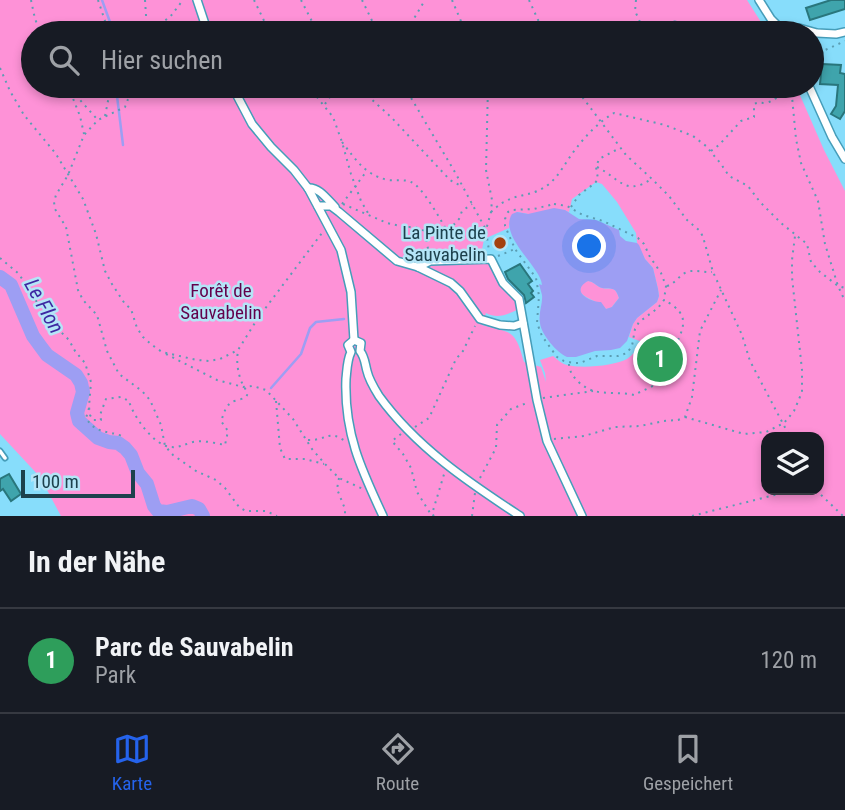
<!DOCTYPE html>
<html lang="de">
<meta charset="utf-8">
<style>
:root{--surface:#171b24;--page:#242831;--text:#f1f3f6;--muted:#9ea1a6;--line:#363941;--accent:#2563eb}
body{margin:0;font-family:"Roboto Condensed",sans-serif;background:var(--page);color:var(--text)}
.controls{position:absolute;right:21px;bottom:21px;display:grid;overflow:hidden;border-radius:14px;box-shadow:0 4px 10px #0003}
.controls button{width:63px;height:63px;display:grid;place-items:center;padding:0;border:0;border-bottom:2px solid var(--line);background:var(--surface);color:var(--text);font:35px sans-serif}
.scale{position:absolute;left:21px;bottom:18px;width:114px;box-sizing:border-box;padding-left:7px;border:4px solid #1d414d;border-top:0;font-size:19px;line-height:24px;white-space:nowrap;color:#1d414d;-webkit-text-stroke:5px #b4e5f7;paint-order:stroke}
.you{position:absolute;left:590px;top:247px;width:24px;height:24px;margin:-18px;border:5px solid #fff;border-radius:50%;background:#1a73e8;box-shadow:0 0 0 10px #1a73e833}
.badge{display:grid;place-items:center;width:46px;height:46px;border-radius:50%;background:var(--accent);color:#fff;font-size:23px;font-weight:700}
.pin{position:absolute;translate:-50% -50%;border:4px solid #fff;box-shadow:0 2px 7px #0006}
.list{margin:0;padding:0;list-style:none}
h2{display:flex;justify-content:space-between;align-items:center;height:91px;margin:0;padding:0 28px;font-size:30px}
h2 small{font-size:23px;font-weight:400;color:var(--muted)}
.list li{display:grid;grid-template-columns:46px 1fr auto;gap:21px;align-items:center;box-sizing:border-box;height:105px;padding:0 28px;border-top:2px solid var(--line)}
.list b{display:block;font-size:26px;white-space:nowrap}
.list p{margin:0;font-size:23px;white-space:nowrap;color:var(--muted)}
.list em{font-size:23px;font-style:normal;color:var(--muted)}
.icon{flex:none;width:38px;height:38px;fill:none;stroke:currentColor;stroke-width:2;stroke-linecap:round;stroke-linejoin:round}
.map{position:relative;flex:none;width:845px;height:516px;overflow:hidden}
.search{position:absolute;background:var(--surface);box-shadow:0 4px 10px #0003;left:21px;right:21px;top:21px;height:77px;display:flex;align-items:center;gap:18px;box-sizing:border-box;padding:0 24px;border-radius:38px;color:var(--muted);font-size:26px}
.sheet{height:196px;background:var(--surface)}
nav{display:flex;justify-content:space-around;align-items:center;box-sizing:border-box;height:98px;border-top:2px solid var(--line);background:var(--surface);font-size:19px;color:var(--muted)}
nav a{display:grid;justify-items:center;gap:4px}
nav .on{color:var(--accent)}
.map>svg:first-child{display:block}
.green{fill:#fe92d7;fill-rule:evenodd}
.water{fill:#9d9ef3;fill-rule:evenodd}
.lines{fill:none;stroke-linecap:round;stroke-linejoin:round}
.stream{stroke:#9d9ef3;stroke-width:2.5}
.river{stroke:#9d9ef3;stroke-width:14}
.building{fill:#3fa4ac;stroke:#29767c;stroke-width:2}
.service-casing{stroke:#469db9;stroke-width:7}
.minor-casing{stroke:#469db9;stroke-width:10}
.path{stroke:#5b9db3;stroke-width:2;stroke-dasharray:2 5;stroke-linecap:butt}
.service{stroke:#fff;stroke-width:3.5}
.minor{stroke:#fff;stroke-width:7}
.poi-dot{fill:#a4400d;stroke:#b4e5f7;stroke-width:2.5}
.labels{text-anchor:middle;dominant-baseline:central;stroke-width:5;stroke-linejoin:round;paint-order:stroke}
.poi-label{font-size:19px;fill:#1d414d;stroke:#b4e5f7;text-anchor:end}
.park-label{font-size:19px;fill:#63004b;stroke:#b4e5f7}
.water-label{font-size:21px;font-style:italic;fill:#3e28a2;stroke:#b4e5f7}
</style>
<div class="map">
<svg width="845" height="516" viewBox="0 0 845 516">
<rect width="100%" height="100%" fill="#87ddfb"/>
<g class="green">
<path d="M0 0H747L768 33H707L703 31 701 33H33V86H796L824 150 845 191V516H61L40 477 0 434ZM596 182 602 184 617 202 636 233 637 243 645 259 653 268 658 289 659 296 657 302 637 318 633 324 629 337 642 342C638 348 633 355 627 359 615 366 574 370 562 363 558 361 556 358 553 356L540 360 545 373 546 382 541 367 524 362C515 329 512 333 482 325L486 313C497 319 506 315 517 310L516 301 491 264 480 260 484 239 509 228V224L517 212C518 212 528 214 529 214 543 214 554 205 569 212L572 199ZM766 437H819V490H766Z"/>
<path d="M588 281C595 282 596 286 602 288 611 290 615 285 619 298L611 308 606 309C599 301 587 300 580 292 580 286 582 283 588 281Z"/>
</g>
<path class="water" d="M554 208 565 210 579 219 596 220 619 230 620 236 626 241 637 243 639 245 645 259 653 268 658 289 659 296 657 302 637 318 633 324 627 341 620 348 611 350 595 351 576 357H567C557 353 541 334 540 323 538 313 543 304 542 295 541 291 540 288 539 284L542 285C541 267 498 236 512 214L517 212 528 214ZM588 281C595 282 596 286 602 288 611 290 615 285 619 298L612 307 606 309 601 302C589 302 570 291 588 281Z"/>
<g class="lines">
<g class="stream">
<polyline points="102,0 114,33"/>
<polyline points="118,86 117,96 123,145"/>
<polyline points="271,388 301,354 310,328 316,322 344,319"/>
</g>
<polyline class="river" points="0,277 11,285 33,336 41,347 47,355 76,375 81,383 83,392 77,413 79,421 98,438 109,442 118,443 125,448 131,455 138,473 147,484 154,506 158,511 167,512 192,506 199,509 203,516"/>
</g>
<g class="building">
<polygon points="831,0 845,0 845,9 810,20 806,8"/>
<polygon points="822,64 841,65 840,73 845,74 845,111 840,119 831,114 836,106 838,85 820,84"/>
<polygon points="520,264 532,281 528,284 533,291 531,293 534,297 526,303 524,295 508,279 505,272"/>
<polygon points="9,474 21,494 11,501 3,489 0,491 0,479"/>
</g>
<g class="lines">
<g class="service-casing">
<g id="service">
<polyline points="675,24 702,33"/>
<polyline points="0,451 5,458"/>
</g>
</g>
<g class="minor-casing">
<g id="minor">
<polyline points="197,0 208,33"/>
<polyline points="759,0 771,19 785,33"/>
<polyline points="789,33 793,29 799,28 817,33 836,34 845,32"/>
<polyline points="232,86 252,124 271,147 294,170 308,188 341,250 351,292 354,340"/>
<polyline points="809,86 832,137 845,159"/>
<path d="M308 188C319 187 327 199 335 207"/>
<polyline points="318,206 331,206 339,212 397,261 418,267 451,283 460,291 480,319 500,325 514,326 523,323"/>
<polyline points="418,267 430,261 491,259 503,283 519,299 537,400 547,441 582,516"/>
<path d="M354 340 361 343 360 351C365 357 365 364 367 371 369 380 374 388 379 396 416 447 468 482 520 516"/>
<path d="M354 340 348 345 351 352C347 360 347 370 346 379 344 433 361 469 383 516"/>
</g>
</g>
<g class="path">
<polyline points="31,0 35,19 41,33"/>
<polyline points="98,0 109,33"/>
<polyline points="145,0 147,30"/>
<polyline points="254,0 270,33"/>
<polyline points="301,0 318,33"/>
<polyline points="362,0 378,33"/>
<polyline points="452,0 466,33"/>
<polyline points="529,0 539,22 540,33"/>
<polyline points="636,0 635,11 640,22 652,26 670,24"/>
<path d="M690 23C711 22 722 20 740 33"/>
<polyline points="148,32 170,17 183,0"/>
<polyline points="401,33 409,27 425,0"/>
<polyline points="501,33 504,27"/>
<polyline points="812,50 823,51 845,41"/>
<polyline points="0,68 10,91 24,115 56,154 83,199 96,234 105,271 112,284 125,304 131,309 137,328 143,337 152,345 162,352 197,360 209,361 220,359 238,350 258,318 322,233"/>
<polyline points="68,86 80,116 84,134"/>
<polyline points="133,86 125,107 98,120 84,135 68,175 56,195 54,202 55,209 66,227 78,290 83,300 97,315 107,351 119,374 142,391 150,400 161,425 165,446 173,455 196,471 216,480 225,488 239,507 246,511 266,511 277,516"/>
<polyline points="308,86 333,117 342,142 351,174 361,201 368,213"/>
<polyline points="357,86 391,117 450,180 463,187"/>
<polyline points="404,86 456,174 485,228"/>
<polyline points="488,86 486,170 492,200 491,212 486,230 489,251"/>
<polyline points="574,86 626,155 652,179 669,196 687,220 700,231 703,237 713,272 742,335 750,361 790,437"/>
<polyline points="791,86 796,139 801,163 818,201 825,244 838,286 845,301"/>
<polyline points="71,90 97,119"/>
<polyline points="325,104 334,91 342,86"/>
<polyline points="105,116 111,86"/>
<path d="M342 142C356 160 365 175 388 180 396 181 404 179 411 182 421 185 441 220 447 231"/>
<path d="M711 151 719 145 741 121 754 117V104C759 102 760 103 765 103 771 102 775 99 779 96L778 86"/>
<path d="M597 167C619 178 625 196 650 180"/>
<polyline points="342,204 366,172"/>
<polyline points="343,204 387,223 405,227 415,227 425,231 433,233 447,232 459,219 462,211 472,204"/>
<polygon points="554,204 567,206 583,215 603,221 638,238 644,244 650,257 661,273 666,286 664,300 658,308 639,322 635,329 632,346 627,353 618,356 597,356 580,363 574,363 564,361 557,357 542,336 537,323 539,296 536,278 515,249 505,226 505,219 508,212 512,210 534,209"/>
<polyline points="571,207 579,195 595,183 598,179 596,167 599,159 620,148"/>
<path d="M491 212C495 209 499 204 504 202 519 193 533 197 549 184 560 175 566 161 575 150 586 135 599 122 614 113L665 125 693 136 706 146 721 164 729 176 748 186 760 202 781 223 807 244 811 262 820 272 838 286 845 288"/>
<polyline points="425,233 429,254"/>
<polyline points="498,256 515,249"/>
<path d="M0 258 19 274 47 318 69 340 75 351 85 363 91 382 89 407 90 415 93 420H101L100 415 106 399 121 397 129 401C133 416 154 446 171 447 179 448 185 444 193 442 203 440 215 443 225 445L228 431 221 421C224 414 225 406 232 402 236 400 246 399 247 395 248 392 244 387 243 385 238 375 236 362 238 351"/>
<path d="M667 286C676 283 679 275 687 272 695 269 704 273 712 272"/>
<polyline points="166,354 217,380 243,387 253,386 266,390 293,419 312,449 325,464 339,478 363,489"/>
<path d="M569 364C569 376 583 388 594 391 606 394 621 392 634 395 643 390 657 386 663 378 668 370 670 360 673 351 684 327 692 315 664 300"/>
<polyline points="543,398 593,391"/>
<polyline points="276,401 280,448 285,459 305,459 324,464"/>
<path d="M89 408 86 418C96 434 106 430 122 436"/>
<polyline points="685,417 744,434 766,432 784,423 794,411 802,392 802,370 792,277 792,260 795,236"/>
<polyline points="415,427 429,418 456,359 463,351 475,326"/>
<polyline points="401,434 392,441 403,454 411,468 417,492 432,516"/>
<polyline points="554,439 584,436 615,427 640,426 664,421 678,420 685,417 692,397 700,331 721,290"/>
<path d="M308 440C326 441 328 429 345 441"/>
<polyline points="339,478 337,489 345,509 345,516"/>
<polyline points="480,478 496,448 497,425 511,409 527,403"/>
<polyline points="816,490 843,516"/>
<polyline points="434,516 432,514 445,471"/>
<polyline points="472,516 475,493"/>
<polyline points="692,516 794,490"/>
</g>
<use href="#service" class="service"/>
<use href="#minor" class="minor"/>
</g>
<circle class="poi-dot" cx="500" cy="243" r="7"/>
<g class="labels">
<g class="poi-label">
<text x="486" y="232">La Pinte de<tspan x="486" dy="22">Sauvabelin</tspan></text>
</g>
<g class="park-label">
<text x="221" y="290">Forêt de<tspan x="221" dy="22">Sauvabelin</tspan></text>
</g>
<g class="water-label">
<text transform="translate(44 306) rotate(61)">Le Flon</text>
</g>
</g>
</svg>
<div class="controls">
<button><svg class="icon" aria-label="layers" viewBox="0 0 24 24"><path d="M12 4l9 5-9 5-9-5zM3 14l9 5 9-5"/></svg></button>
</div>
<div class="scale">100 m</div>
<div class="you"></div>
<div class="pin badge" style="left:660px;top:359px;background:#2e9e5b">1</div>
<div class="search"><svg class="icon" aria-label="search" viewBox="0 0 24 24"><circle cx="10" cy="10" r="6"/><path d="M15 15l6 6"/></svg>Hier suchen</div>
</div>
<section class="sheet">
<h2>In der Nähe<small></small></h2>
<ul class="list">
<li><span class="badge" style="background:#2e9e5b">1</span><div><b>Parc de Sauvabelin</b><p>Park</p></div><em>120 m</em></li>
</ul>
</section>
<nav>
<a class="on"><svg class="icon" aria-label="map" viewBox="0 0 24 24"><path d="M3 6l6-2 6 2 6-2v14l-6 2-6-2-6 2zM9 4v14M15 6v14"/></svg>Karte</a>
<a><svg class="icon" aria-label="directions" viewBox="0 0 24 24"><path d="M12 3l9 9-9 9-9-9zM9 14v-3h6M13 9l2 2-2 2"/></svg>Route</a>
<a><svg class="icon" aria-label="saved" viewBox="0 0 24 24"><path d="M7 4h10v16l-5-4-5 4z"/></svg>Gespeichert</a>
</nav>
